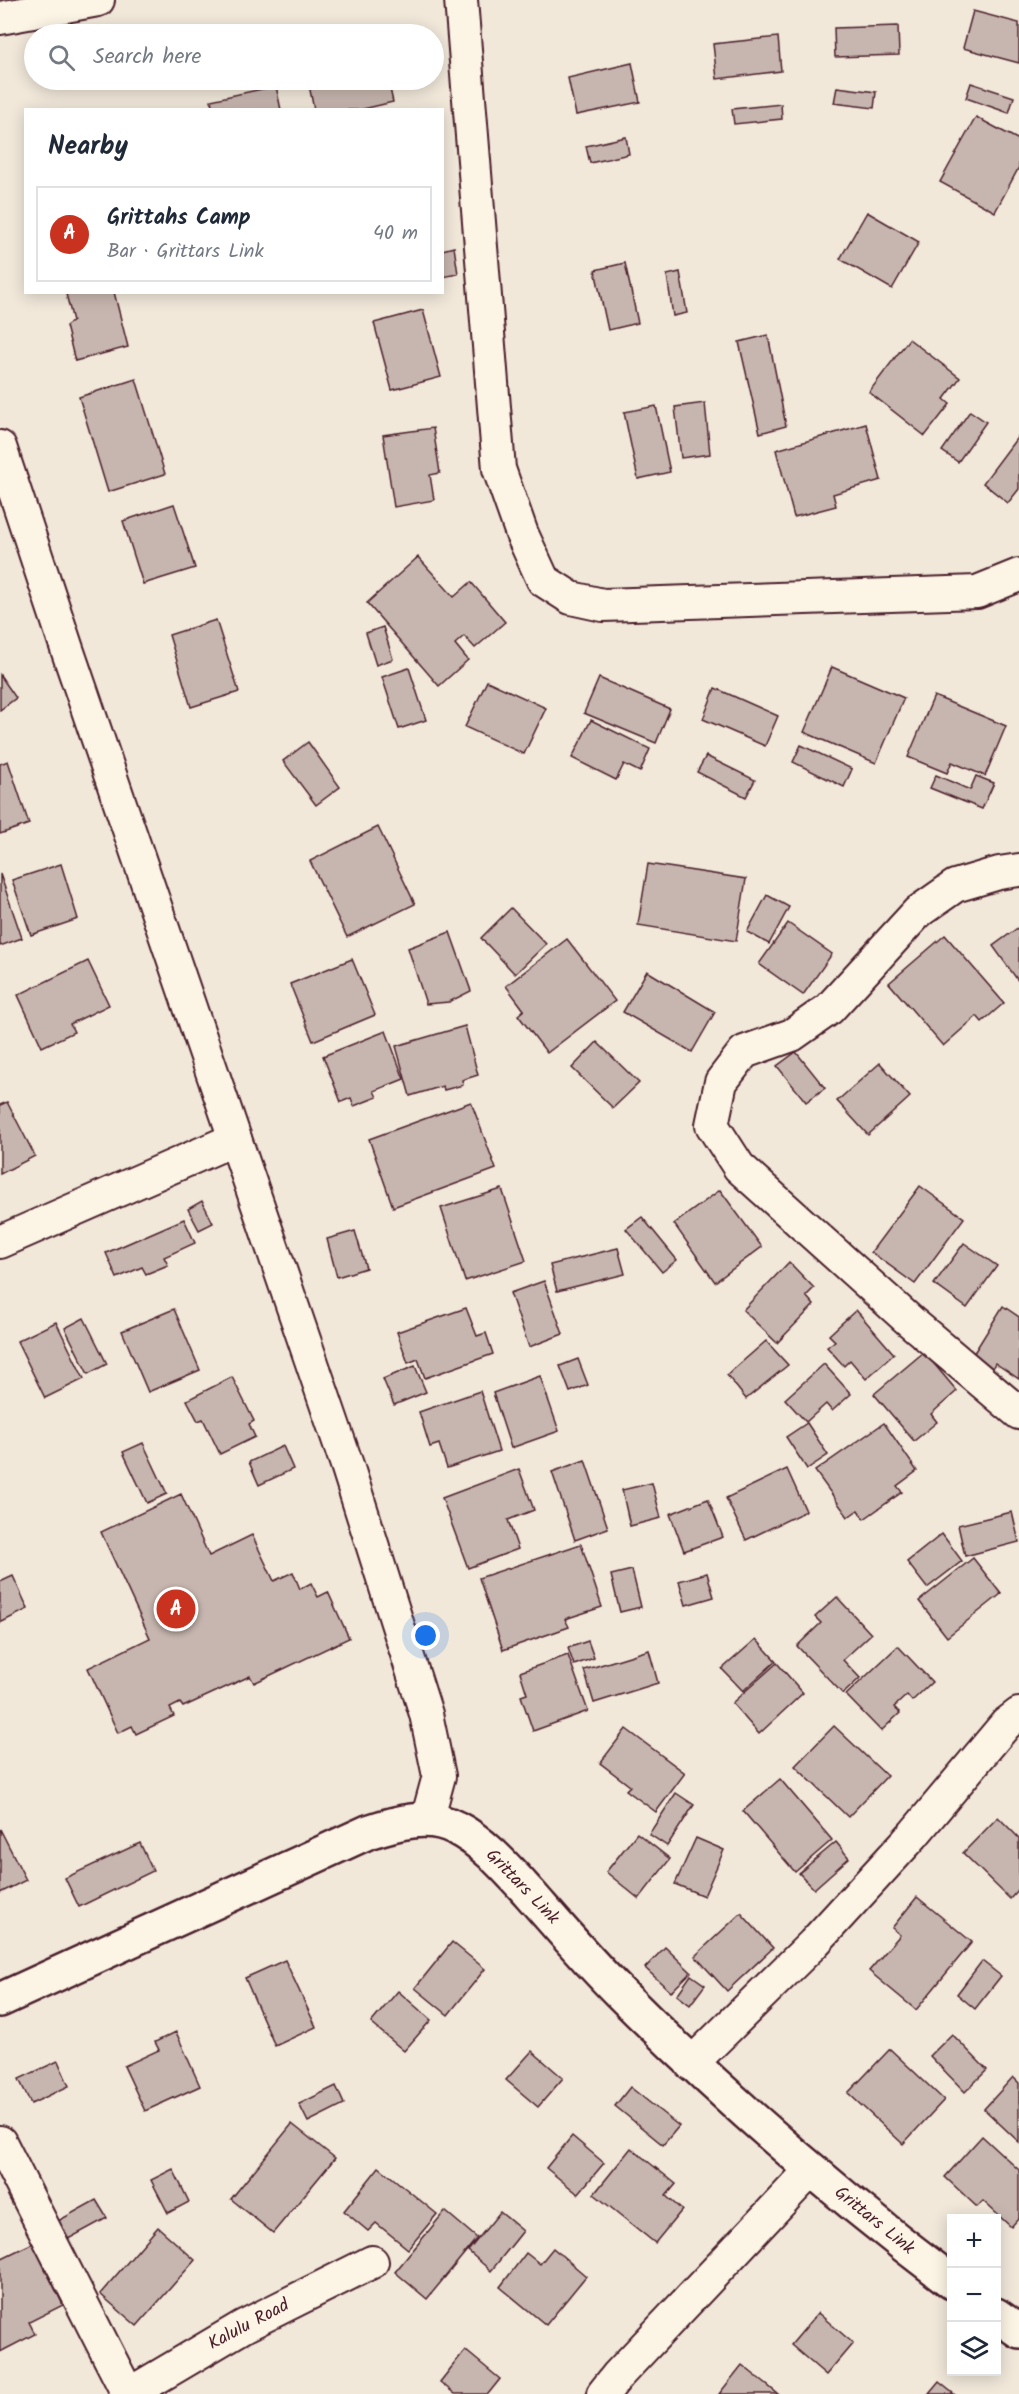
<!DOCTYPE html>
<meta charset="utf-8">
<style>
:root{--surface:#fff;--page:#f6f6f7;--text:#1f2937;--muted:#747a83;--line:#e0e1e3;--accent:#c8321e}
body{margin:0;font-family:Kalam,sans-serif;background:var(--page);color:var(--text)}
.controls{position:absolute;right:18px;bottom:18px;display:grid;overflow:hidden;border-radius:0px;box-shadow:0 3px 15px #0003}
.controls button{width:54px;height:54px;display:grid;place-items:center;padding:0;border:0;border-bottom:2px solid var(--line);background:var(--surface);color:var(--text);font:30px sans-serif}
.you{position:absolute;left:426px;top:1636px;width:21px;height:21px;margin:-15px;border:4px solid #fff;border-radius:50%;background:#1a73e8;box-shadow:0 0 0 9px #1a73e833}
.badge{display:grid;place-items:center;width:39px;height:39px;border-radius:50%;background:var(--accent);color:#fff;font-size:20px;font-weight:700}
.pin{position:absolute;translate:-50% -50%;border:3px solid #fff;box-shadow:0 2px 6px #0006}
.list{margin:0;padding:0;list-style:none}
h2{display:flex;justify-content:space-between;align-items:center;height:78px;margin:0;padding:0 24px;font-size:26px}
h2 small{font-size:20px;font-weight:400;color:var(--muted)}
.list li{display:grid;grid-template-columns:39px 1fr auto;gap:18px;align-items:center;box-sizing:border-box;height:96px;margin:0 12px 12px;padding:0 12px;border:2px solid var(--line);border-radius:0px}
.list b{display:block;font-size:22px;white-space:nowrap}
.list p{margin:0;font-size:20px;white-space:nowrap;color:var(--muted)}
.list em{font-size:20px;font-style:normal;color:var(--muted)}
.icon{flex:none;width:33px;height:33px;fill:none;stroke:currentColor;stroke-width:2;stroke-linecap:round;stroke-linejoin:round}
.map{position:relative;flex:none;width:1019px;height:2394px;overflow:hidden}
.search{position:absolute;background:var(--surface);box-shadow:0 3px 15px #0003;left:24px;top:24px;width:420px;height:66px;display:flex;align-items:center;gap:15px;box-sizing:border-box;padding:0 21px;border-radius:33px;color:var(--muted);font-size:22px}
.panel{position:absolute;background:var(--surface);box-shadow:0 3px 15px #0003;left:24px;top:108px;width:420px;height:186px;border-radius:0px}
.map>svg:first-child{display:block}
.building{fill:#c7b6af;stroke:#4a1f2b;stroke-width:1.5}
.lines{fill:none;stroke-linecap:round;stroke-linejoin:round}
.street-casing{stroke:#4a1f2b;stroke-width:36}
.secondary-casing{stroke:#4a1f2b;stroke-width:38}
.street{stroke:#fcf5e5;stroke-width:32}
.secondary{stroke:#fcf5e5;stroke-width:33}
.labels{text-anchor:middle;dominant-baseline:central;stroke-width:5;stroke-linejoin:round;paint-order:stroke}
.street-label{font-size:18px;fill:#4a1f2b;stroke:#fcf5e5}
</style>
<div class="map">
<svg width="1019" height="2394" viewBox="0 0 1019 2394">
<rect width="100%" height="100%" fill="#f1e8da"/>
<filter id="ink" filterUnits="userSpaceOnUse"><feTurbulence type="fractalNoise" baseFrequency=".0167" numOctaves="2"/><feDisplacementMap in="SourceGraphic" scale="12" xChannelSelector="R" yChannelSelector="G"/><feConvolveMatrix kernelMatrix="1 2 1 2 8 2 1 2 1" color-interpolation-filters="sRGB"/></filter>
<g filter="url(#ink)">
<g class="building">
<polygon points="973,11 1019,23 1019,63 963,48"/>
<polygon points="898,26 899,55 835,57 834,28"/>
<polygon points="778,37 781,71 717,79 713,44"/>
<polygon points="632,63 640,102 576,115 568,78"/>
<polygon points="308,80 388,80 393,102 359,110 314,110"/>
<polygon points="971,83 1014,97 1009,113 966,98"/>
<polygon points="276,86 281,110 213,110 211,100"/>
<polygon points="837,87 876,92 874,108 834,103"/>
<polygon points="781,104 782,119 734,124 732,109"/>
<polygon points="976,117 1019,140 1019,167 995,212 940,182"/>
<polygon points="626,137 629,154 590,163 586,146"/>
<polygon points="867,212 919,242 892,289 840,259"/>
<polygon points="454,247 458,274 442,277 442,250"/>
<polygon points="625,263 638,323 608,330 595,270"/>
<polygon points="680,272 687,313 673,316 667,275"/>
<polygon points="72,292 114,292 128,347 75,361 66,326 73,321 66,294"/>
<polygon points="423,310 441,377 392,390 374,323"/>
<polygon points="768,335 786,426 760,433 739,342"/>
<polygon points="909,339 960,378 944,399 950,404 925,436 869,392"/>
<polygon points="136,379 165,474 108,492 79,397"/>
<polygon points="705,403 710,454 681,458 675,407"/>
<polygon points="656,406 670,472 638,479 624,412"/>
<polygon points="970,411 986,422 958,462 942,451"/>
<polygon points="866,424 881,480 833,494 836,506 794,517 776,450"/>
<polygon points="433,428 440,473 430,475 434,500 394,507 383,435"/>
<polygon points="1019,435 1019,489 1008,503 983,483"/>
<polygon points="174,504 195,568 143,584 123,521"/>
<polygon points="418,557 454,597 471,582 505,622 475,648 464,636 455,644 468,660 439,686 367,603"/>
<polygon points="216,620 239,692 191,707 169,635"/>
<polygon points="383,627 393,659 376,665 366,633"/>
<polygon points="832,667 904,698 876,763 804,732"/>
<polygon points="409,668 426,720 399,729 382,677"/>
<polygon points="0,675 16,698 0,710"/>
<polygon points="599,678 670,709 656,743 584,713"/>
<polygon points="487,681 546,708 524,754 465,727"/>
<polygon points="715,688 778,716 765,746 703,719"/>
<polygon points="934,696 1006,726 985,776 952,762 947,773 908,757"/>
<polygon points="591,720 650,749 640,772 624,764 616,780 572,758"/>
<polygon points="308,742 340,787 316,805 283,761"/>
<polygon points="801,745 852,769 844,787 793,762"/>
<polygon points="706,756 755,780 746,797 697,772"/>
<polygon points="8,761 29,824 0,834 0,764"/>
<polygon points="936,775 970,790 976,776 994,783 982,809 930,788"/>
<polygon points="378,827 415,904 347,937 310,861"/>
<polygon points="61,864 78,919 31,935 12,880"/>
<polygon points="648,864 746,879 736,941 638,925"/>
<polygon points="0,874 22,938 0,946"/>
<polygon points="767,895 789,907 769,944 747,932"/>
<polygon points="511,908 546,944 515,974 481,938"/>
<polygon points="788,923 832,954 803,995 759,964"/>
<polygon points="1019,927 1019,982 993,946"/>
<polygon points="450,932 471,991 449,1002 426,1004 408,948"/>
<polygon points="945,935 1004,1003 982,1022 977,1016 943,1046 889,983"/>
<polygon points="567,939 615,1001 547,1053 518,1015 524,1010 506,986"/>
<polygon points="352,959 375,1015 313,1041 290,984"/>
<polygon points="88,961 109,1005 70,1024 74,1032 42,1047 18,995"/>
<polygon points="647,971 715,1012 692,1052 623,1012"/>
<polygon points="465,1026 478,1075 462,1080 463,1085 444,1090 443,1086 410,1096 396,1046"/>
<polygon points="386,1031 404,1079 374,1091 377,1097 354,1106 351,1098 341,1102 323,1056"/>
<polygon points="597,1042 639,1083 613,1108 572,1068"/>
<polygon points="796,1052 825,1088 806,1102 777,1066"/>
<polygon points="880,1063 910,1097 868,1135 837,1101"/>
<polygon points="7,1102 35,1156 0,1174 0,1105"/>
<polygon points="471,1102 496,1169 393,1207 369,1139"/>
<polygon points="920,1186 964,1218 915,1284 871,1252"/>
<polygon points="502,1189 526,1261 465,1281 441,1208"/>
<polygon points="720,1190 762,1247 715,1282 674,1224"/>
<polygon points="202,1201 213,1223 199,1230 188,1209"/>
<polygon points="642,1217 677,1260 662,1272 626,1229"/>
<polygon points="184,1219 195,1243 164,1257 168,1265 146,1274 142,1267 117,1278 106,1253"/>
<polygon points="355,1231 366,1268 337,1277 327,1239"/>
<polygon points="964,1243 997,1266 967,1308 934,1284"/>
<polygon points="618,1248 625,1274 557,1291 550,1265"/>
<polygon points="789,1262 814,1288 806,1296 814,1305 777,1343 743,1310"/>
<polygon points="544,1281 563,1334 529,1347 510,1293"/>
<polygon points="1003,1306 1019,1317 1019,1379 995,1363 992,1369 972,1356"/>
<polygon points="466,1308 477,1336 486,1333 493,1354 425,1378 418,1359 408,1363 397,1332"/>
<polygon points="174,1309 200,1370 148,1392 122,1331"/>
<polygon points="856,1310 894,1354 866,1379 850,1360 844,1366 827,1347 835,1341 829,1335"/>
<polygon points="84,1318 107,1364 88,1374 65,1328"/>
<polygon points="56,1322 84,1379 45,1398 17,1341"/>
<polygon points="766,1341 788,1365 746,1399 727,1375"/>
<polygon points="924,1352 957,1391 931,1414 937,1422 914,1441 874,1394"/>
<polygon points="578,1359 588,1385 570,1392 560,1366"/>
<polygon points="824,1364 851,1394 832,1411 826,1404 806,1422 785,1399"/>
<polygon points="415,1366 426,1392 394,1405 383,1379"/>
<polygon points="540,1376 559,1431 511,1448 493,1393"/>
<polygon points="232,1377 254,1421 249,1424 255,1437 220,1454 203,1419 198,1421 187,1400"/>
<polygon points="480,1391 499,1451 447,1468 439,1444 430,1447 419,1412"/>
<polygon points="807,1423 828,1455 807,1469 786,1437"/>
<polygon points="884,1423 917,1471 897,1486 902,1492 864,1519 858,1510 848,1517 815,1471"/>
<polygon points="143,1443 167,1494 147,1503 123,1452"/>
<polygon points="283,1446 293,1469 259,1485 249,1462"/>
<polygon points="585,1460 608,1528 575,1540 552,1472"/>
<polygon points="519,1469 534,1510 508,1520 518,1549 468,1568 442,1498"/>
<polygon points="787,1469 806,1511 746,1540 726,1498"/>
<polygon points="652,1483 661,1518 630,1526 622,1490"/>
<polygon points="181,1494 209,1556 252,1535 274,1581 293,1572 300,1589 311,1583 318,1597 328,1592 349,1638 254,1683 250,1676 183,1707 180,1703 170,1708 174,1716 136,1734 132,1726 118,1733 88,1668 150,1638 101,1532"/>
<polygon points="708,1499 723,1537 684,1551 670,1514"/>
<polygon points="1012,1512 1019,1542 965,1556 958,1525"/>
<polygon points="942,1534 962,1561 927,1588 907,1562"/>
<polygon points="581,1544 602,1607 565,1619 569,1627 503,1650 479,1578"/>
<polygon points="973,1558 1001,1594 947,1637 919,1601"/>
<polygon points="632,1570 641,1607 620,1612 611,1575"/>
<polygon points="707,1573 714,1597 686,1605 679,1581"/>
<polygon points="13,1576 28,1609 0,1623 0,1582"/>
<polygon points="837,1597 871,1634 843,1660 860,1678 843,1694 797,1646 821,1623 815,1617"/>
<polygon points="756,1639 776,1661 743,1691 722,1669"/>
<polygon points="588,1641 594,1658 574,1665 568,1648"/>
<polygon points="898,1646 932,1682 912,1701 907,1695 894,1707 900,1713 881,1731 846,1695"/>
<polygon points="649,1650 658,1683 594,1703 584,1670"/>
<polygon points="568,1655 588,1711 533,1731 521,1696 527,1694 520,1672"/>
<polygon points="777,1663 803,1693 759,1734 732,1703"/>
<polygon points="834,1726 887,1776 848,1817 795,1766"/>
<polygon points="626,1729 685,1773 656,1812 626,1790 630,1786 600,1763"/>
<polygon points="780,1779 832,1840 795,1872 743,1811"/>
<polygon points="676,1793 694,1805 667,1846 649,1834"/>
<polygon points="998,1817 1019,1838 1019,1889 1010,1899 963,1853"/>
<polygon points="0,1829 26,1880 0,1893"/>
<polygon points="637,1833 670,1859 639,1899 606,1872"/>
<polygon points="696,1838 724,1850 704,1896 675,1884"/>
<polygon points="836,1842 849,1858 814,1889 799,1873"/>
<polygon points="140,1843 153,1871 79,1907 65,1878"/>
<polygon points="917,1897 972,1942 916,2010 869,1971 900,1935 892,1928"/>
<polygon points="741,1913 773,1948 727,1991 695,1956"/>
<polygon points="452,1942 485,1969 448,2015 415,1988"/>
<polygon points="665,1947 691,1972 671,1992 645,1968"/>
<polygon points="285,1960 316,2027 275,2046 245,1978"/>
<polygon points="982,1961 1001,1976 975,2009 957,1994"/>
<polygon points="691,1975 705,1985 690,2005 677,1995"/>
<polygon points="398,1991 431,2020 404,2051 371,2023"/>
<polygon points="176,2032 200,2086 145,2111 124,2066 159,2050 155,2042"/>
<polygon points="952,2034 987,2070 965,2092 930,2056"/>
<polygon points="890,2049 944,2100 903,2144 848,2093"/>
<polygon points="532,2051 563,2078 538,2107 506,2080"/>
<polygon points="58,2061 69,2086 31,2104 19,2079"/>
<polygon points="1013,2077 1019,2083 1019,2142 984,2109"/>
<polygon points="336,2086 344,2104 308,2122 299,2104"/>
<polygon points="630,2087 679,2126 663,2145 615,2106"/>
<polygon points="292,2124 335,2158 273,2233 231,2199"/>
<polygon points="572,2136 604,2163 578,2194 546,2168"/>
<polygon points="982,2136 1019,2170 1019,2218 1011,2227 983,2201 977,2207 945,2177"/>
<polygon points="631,2148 676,2184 666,2196 682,2210 655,2243 594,2194"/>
<polygon points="379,2167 437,2214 408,2249 376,2223 368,2231 344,2211"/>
<polygon points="173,2169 189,2202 168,2213 151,2180"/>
<polygon points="96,2200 107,2218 59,2244 49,2226"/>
<polygon points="445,2211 477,2238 427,2299 395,2272"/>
<polygon points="500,2212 523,2231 491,2271 468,2251"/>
<polygon points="158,2227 195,2260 137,2326 100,2294"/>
<polygon points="33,2243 63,2305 29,2322 35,2334 0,2352 0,2259"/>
<polygon points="553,2248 586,2276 546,2325 500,2287 526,2253 540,2264"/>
<polygon points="818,2313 853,2343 826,2375 791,2345"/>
<polygon points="465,2350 500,2379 488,2394 455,2394 440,2382"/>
<polygon points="742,2365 778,2394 719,2394"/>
<polygon points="939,2382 954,2394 929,2394"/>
</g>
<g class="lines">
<g class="street-casing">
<g id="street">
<polyline points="461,0 499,469 522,534 543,580 571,598 603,605 977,592 1019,575"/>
<polyline points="0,18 98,0"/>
<polyline points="0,447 67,649 347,1465 426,1714 439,1776 427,1820"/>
<polyline points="1019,870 999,873 955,886 918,912 829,1009 792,1035 744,1052 721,1082 712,1125 739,1167 910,1321 1019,1413"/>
<polyline points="0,1242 235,1139"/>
<polyline points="691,2064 813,1944 913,1835 1006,1724 1019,1714"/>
<polyline points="0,2142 128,2394"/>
<polyline points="129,2394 244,2326 372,2262"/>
<polyline points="603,2394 618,2375 811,2170"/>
</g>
</g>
<g class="secondary-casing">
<g id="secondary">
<path d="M0 2000 368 1832C395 1823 429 1813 456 1828 485 1843 508 1870 530 1894 559 1927 588 1961 619 1992 723 2096 834 2193 952 2282"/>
<polyline points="996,2315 1019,2331"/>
</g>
</g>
<use href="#street" class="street"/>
<use href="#secondary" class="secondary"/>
</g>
</g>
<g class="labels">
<g class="street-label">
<text transform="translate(522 1887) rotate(46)">Grittars Link</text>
<text transform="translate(874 2221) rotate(39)">Grittars Link</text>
<text transform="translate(249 2325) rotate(-28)">Kalulu Road</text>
</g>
</g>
</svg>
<div class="controls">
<button>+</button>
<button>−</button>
<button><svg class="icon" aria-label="layers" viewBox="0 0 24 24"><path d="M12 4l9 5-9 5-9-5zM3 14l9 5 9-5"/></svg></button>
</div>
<div class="you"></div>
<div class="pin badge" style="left:176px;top:1609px">A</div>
<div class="search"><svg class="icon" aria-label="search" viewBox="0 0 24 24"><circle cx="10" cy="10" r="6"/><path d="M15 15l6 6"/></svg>Search here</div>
<section class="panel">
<h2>Nearby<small></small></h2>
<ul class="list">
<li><span class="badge">A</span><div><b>Grittahs Camp</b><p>Bar · Grittars Link</p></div><em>40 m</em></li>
</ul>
</section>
</div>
